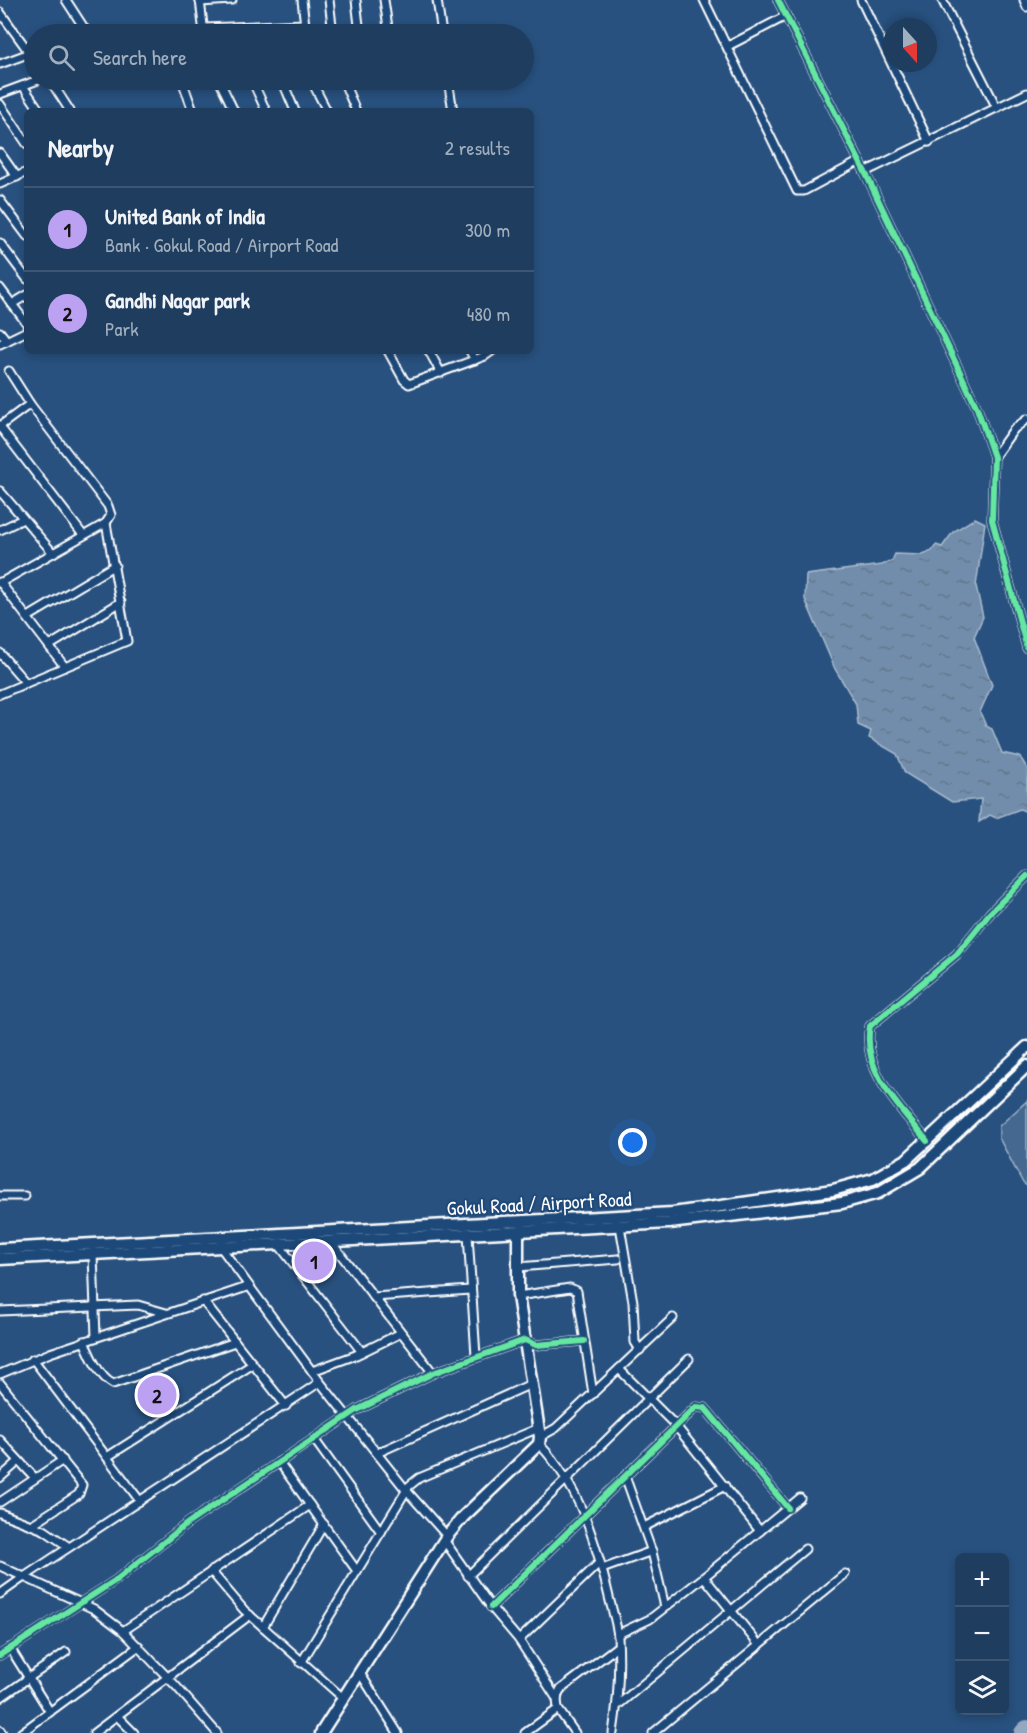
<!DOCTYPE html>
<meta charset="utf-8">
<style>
:root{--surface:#1e3d5f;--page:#264465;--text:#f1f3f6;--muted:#a1aebd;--line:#3c5674;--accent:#bca0f2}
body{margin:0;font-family:"Patrick Hand",sans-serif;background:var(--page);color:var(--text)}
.controls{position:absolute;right:18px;bottom:18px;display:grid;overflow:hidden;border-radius:9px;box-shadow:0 3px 9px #0003}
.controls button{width:54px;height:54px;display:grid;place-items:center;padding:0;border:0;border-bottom:2px solid var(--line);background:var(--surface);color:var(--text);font:30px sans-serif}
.compass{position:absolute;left:883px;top:18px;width:54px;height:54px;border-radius:50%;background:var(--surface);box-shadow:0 3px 9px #0003;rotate:159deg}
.you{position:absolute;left:633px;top:1143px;width:21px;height:21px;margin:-15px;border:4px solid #fff;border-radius:50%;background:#1a73e8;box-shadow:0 0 0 9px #1a73e833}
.badge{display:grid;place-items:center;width:39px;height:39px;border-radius:50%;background:var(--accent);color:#111;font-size:20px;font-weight:700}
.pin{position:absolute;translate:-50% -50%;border:3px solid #fff;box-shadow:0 2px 6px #0006}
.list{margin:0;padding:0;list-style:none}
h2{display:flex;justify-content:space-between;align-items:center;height:78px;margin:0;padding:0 24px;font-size:26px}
h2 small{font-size:20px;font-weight:400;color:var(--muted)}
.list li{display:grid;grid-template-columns:39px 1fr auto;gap:18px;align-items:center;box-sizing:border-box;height:84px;padding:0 24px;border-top:2px solid var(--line)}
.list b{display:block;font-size:22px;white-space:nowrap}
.list p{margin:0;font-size:20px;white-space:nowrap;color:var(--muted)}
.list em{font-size:20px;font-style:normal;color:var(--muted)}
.icon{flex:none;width:33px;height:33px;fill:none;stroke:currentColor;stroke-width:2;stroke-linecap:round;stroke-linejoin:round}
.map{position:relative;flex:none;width:1027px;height:1733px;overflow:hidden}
.search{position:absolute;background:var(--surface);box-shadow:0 3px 9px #0003;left:24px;top:24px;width:510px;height:66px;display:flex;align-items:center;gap:15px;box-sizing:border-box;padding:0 21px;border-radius:33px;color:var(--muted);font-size:22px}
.panel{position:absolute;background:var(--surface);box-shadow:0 3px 9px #0003;left:24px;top:108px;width:510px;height:246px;border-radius:9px}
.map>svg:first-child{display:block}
.green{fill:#446890;stroke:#a2b4c8;stroke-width:1.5}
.water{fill:url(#water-ripples);stroke:#aabbcd;stroke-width:1.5}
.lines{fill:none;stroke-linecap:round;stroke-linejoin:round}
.taxiway{stroke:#94a8bf;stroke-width:20}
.street-casing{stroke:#fff;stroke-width:11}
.secondary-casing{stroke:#fff;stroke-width:15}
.street{stroke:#1f4a7a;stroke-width:7}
.secondary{stroke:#1f4a7a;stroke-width:10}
.cycleway-casing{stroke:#1f4a7a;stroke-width:10}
.cycleway{stroke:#66e7a1;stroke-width:6}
.labels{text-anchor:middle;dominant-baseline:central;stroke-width:4.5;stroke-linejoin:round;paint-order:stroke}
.street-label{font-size:20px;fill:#fff;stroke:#1f4a7a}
</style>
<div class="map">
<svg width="1027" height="1733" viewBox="0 0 1027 1733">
<defs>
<pattern id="water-ripples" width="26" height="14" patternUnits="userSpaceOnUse" patternTransform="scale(1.5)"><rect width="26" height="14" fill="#718dab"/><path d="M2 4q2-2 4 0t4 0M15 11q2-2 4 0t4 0" fill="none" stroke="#64768a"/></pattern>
</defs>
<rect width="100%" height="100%" fill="#28517f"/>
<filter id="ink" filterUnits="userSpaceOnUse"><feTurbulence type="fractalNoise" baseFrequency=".0167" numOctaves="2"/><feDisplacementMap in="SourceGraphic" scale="12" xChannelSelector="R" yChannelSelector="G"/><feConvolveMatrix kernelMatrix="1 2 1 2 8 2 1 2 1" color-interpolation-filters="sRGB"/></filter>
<g filter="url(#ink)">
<polygon class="green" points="1027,1101 1027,1186 1023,1183 999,1138 999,1126"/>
<polygon class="water" points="975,518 985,523 976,586 983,617 974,637 992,685 980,712 986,726 992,729 1002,753 1020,757 1027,768 1027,812 1020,809 996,818 990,815 979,822 981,799 952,802 905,773 897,754 869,738 871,731 858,725 856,704 835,669 805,599 806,575 882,565 892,561 895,554 923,555 932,551 936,545 942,547 953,532"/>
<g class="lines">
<polyline class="taxiway" points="1024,1733 1027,1730"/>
<g class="street-casing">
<g id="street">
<polyline points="66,0 88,34"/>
<polyline points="200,0 204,34"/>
<polyline points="302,0 306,34"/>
<polyline points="329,0 333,34"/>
<polyline points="356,0 360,34"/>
<polyline points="384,0 389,34"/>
<polyline points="437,0 442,34"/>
<polyline points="704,0 797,191 804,191 860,161"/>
<polyline points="778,0 865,172 977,408 994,457 992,520 1027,648"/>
<polyline points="861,0 929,142"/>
<polyline points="942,0 997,108"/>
<polyline points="1024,0 1027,7"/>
<polyline points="200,2 232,0"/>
<polyline points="0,12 34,59"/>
<polyline points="204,28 305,24"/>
<polyline points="728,46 786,16"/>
<polyline points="0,64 30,53"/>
<polyline points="50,80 70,111"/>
<polyline points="182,80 193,111"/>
<polyline points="219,80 234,111"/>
<polyline points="252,80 266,111"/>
<polyline points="282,80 295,111"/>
<polyline points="311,80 327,111"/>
<polyline points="343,80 356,111"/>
<polyline points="448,80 453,111"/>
<polyline points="23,86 40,111"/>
<polyline points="0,94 38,80"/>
<polyline points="0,104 27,144"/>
<polyline points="0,153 17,177"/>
<polyline points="865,172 1027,93"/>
<polyline points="0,184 27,172"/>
<polyline points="0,200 27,236"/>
<polyline points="0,243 27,279"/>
<polyline points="0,288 27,324"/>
<polyline points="12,304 27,295"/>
<polyline points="0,332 7,341"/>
<polyline points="0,344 27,331"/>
<polyline points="388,351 404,380 409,384 485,356 492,351"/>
<polyline points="429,351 441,373"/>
<polyline points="470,351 475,360"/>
<polyline points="0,426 30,404"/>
<polyline points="0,427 83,535"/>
<polyline points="994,457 1014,429 1027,419"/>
<polyline points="0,491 53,553"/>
<polyline points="0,530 23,519"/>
<polyline points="0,582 65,667"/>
<polyline points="0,583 106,523 111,515 108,506 30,404 9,371"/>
<polyline points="28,617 115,565"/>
<polyline points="49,646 121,602"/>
<polyline points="0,653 26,683"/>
<polyline points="0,694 127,641 106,523"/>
<path d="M927 1141C902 1109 861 1072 870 1026L957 954 990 913 1027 876"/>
<polyline points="0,1196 25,1196"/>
<polyline points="620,1226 633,1302 635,1342 640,1350"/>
<polyline points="468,1235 476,1356"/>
<polyline points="331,1242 433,1373"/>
<polyline points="219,1245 320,1382 406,1490 447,1536"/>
<polyline points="279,1245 362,1352"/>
<polyline points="93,1254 96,1337"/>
<polyline points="518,1267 618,1259"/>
<polyline points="518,1296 570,1288 577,1291 593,1394"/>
<polyline points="374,1297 470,1290"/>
<polyline points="203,1301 286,1406"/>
<polyline points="0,1311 138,1305 166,1313"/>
<path d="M84 1341C90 1355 99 1377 113 1384L235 1342"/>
<polyline points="33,1359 140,1501"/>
<polyline points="619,1369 676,1426 760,1531"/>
<polyline points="312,1371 356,1355 401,1333"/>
<polyline points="0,1374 50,1353 247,1287"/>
<polyline points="0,1383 82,1485 79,1494 31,1525"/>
<polyline points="540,1437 556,1428 673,1318"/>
<polyline points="314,1439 381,1532"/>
<polyline points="0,1440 35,1478"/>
<path d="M539 1444C579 1485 596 1542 609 1597 612 1610 617 1624 618 1637 620 1670 618 1701 613 1733"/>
<polyline points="377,1453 531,1384"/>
<polyline points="107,1457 253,1364"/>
<polyline points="279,1462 357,1571"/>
<polyline points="625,1476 652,1552 665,1607"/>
<polyline points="0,1478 19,1461"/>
<polyline points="0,1502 63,1460"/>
<polyline points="0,1513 44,1530 69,1547"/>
<polyline points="644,1527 725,1486"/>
<polyline points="444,1540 491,1607 519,1640 557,1699"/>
<polyline points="0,1566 24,1577 320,1382"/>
<polyline points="602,1569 652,1551"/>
<polyline points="211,1571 244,1610 343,1698"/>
<polyline points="468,1576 689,1359"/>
<polyline points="704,1577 800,1498"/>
<polyline points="0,1594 24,1577 94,1609 123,1631 176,1686 217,1733"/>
<polyline points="491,1607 696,1407 705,1408 788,1508"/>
<polyline points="263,1627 324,1524"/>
<polyline points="123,1631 310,1505"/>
<polyline points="618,1634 650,1619 704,1577 759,1645"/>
<polyline points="519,1640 600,1562"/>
<polyline points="10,1648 50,1712"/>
<polyline points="0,1655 116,1580 188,1523 357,1410 433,1373 525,1340 536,1345 584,1341"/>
<polyline points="301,1663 409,1486 419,1478 539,1428"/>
<polyline points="360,1673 398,1733"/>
<polyline points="0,1698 66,1652"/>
<polyline points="618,1705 805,1549"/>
<polyline points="558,1709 557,1699 560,1690 618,1646"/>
<polyline points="117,1716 134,1733"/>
<polyline points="0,1730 2,1733"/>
<polyline points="21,1733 139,1646"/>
<polyline points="94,1733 250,1615"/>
<polyline points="525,1733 558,1709 575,1733"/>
<polyline points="653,1733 845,1574"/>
</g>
</g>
<g class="secondary-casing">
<g id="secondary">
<polyline points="0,1249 673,1213 833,1190 873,1179 906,1160 1027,1047"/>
<polyline points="0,1259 669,1223 842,1203 878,1193 920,1168 1027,1066"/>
<polyline points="321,1733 447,1536 463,1517 539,1444 540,1437 518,1296 518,1233"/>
</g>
</g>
<use href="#street" class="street"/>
<use href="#secondary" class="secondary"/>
<g class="cycleway-casing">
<g id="cycleway">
<polyline points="778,0 865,172 977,408 994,457 992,520 1027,648"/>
<path d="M927 1141C902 1109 861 1072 870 1026L957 954 990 913 1027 876"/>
<polyline points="491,1607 696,1407 705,1408 788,1508"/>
<polyline points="0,1655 116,1580 188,1523 357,1410 433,1373 525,1340 536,1345 584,1341"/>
</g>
</g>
<use href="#cycleway" class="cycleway"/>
</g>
</g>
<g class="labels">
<g class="street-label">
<text transform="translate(539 1203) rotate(-3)">Gokul Road / Airport Road</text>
</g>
</g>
</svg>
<div class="controls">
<button>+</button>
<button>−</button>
<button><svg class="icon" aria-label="layers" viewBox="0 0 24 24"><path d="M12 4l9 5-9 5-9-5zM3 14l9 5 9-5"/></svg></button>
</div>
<svg class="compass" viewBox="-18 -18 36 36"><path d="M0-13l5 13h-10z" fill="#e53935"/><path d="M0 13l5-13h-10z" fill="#a1aebd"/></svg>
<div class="you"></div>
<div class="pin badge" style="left:314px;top:1261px">1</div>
<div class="pin badge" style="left:157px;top:1395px">2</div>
<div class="search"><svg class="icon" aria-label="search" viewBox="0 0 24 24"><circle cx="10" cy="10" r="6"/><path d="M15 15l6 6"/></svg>Search here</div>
<section class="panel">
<h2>Nearby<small>2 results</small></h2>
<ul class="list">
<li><span class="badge">1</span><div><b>United Bank of India</b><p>Bank · Gokul Road / Airport Road</p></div><em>300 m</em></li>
<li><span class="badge">2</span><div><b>Gandhi Nagar park</b><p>Park</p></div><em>480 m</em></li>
</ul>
</section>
</div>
